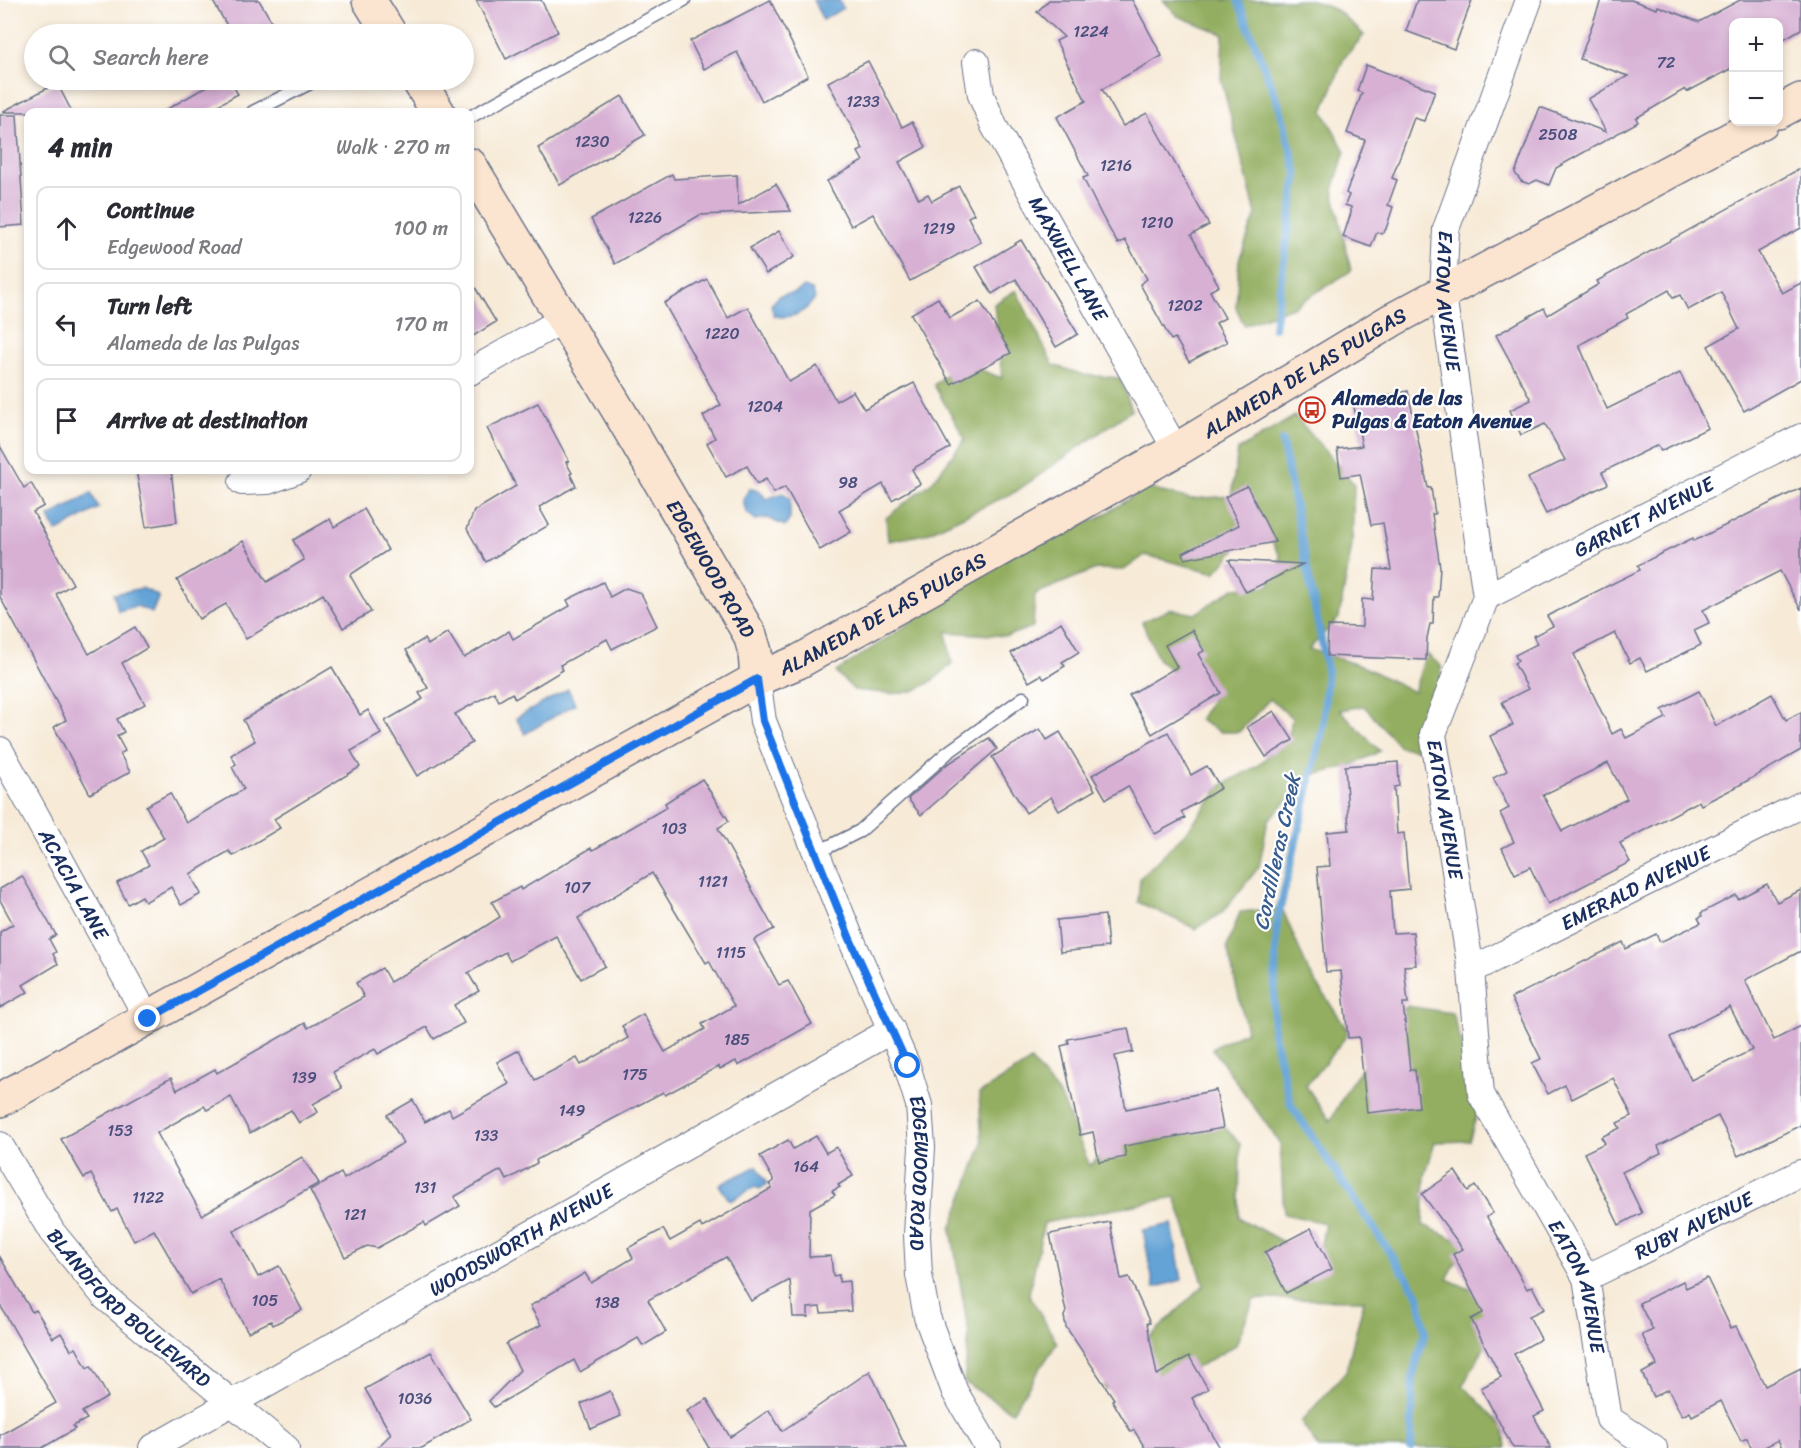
<!DOCTYPE html>
<meta charset="utf-8">
<style>
:root{--surface:#fff;--page:#f2f2f3;--text:#2b2b33;--muted:#7c7c81;--line:#e1e1e2}
body{margin:0;font-family:Sriracha,sans-serif;background:var(--page);color:var(--text)}
.controls{position:absolute;right:18px;top:18px;display:grid;overflow:hidden;border-radius:12px;box-shadow:0 3px 9px #0003}
.controls button{width:54px;height:54px;display:grid;place-items:center;padding:0;border:0;border-bottom:2px solid var(--line);background:var(--surface);color:var(--text);font:30px sans-serif}
.stop{position:absolute;width:18px;height:18px;margin:-14px;border:4px solid #1a73e8;border-radius:50%;background:#fff}
.stop.end{background:#1a73e8;border-color:#fff;box-shadow:0 2px 6px #0008}
.list{margin:0;padding:0;list-style:none}
h2{display:flex;justify-content:space-between;align-items:center;height:78px;margin:0;padding:0 24px;font-size:26px}
h2 small{font-size:20px;font-weight:400;color:var(--muted)}
.list li{display:grid;grid-template-columns:39px 1fr auto;gap:18px;align-items:center;box-sizing:border-box;height:84px;margin:0 12px 12px;padding:0 12px;border:2px solid var(--line);border-radius:12px}
.list b{display:block;font-size:22px;white-space:nowrap}
.list p{margin:0;font-size:20px;white-space:nowrap;color:var(--muted)}
.list em{font-size:20px;font-style:normal;color:var(--muted)}
.icon{flex:none;width:33px;height:33px;fill:none;stroke:currentColor;stroke-width:2;stroke-linecap:round;stroke-linejoin:round}
.map{position:relative;flex:none;width:1801px;height:1448px;overflow:hidden}
.search{position:absolute;background:var(--surface);box-shadow:0 3px 9px #0003;left:24px;top:24px;width:450px;height:66px;display:flex;align-items:center;gap:15px;box-sizing:border-box;padding:0 21px;border-radius:33px;color:var(--muted);font-size:22px}
.panel{position:absolute;background:var(--surface);box-shadow:0 3px 9px #0003;left:24px;top:108px;width:450px;height:366px;border-radius:12px}
.map>svg:first-child{display:block}
.forest{fill:#93ae60;stroke:#576e5f;stroke-width:1.5}
.water{fill:#64a3d6;stroke:#40699a;stroke-width:1.5}
.lines{fill:none;stroke-linecap:round;stroke-linejoin:round}
.stream{stroke:#64a3d6;stroke-width:8}
.building{fill:#d7b0d4;fill-rule:evenodd}
.lane-casing{stroke:#687189;stroke-width:15}
.street-casing{stroke:#687189;stroke-width:28}
.secondary-casing{stroke:#687189;stroke-width:36}
.lane{stroke:#fff;stroke-width:12}
.street{stroke:#fff;stroke-width:26}
.secondary{stroke:#fce5d0;stroke-width:33}
.route{stroke:#1a73e8;stroke-width:8}
.labels{text-anchor:middle;dominant-baseline:central;stroke-width:4.5;stroke-linejoin:round;paint-order:stroke}
.number-label{font-size:16px;fill:#4a4f7c}
.street-label{font-size:20px;fill:#1b2f5e;stroke:#fff}
.poi-label{font-size:20px;font-weight:bold;fill:#1b2f5e;stroke:#fff;text-anchor:start}
.water-label{font-size:21px;font-style:italic;fill:#385d8e;stroke:#fff}
</style>
<div class="map">
<svg width="1801" height="1448" viewBox="0 0 1801 1448">
<rect width="100%" height="100%" fill="#fff"/>
<filter id="ink" filterUnits="userSpaceOnUse"><feTurbulence type="fractalNoise" baseFrequency=".0167" numOctaves="2"/><feDisplacementMap in="SourceGraphic" scale="12" xChannelSelector="R" yChannelSelector="G"/><feConvolveMatrix kernelMatrix="1 2 1 2 8 2 1 2 1" color-interpolation-filters="sRGB"/></filter>
<filter id="wash" filterUnits="userSpaceOnUse"><feTurbulence type="fractalNoise" baseFrequency=".008" numOctaves="4" result="noise"/><feDisplacementMap in="SourceGraphic" scale="24" xChannelSelector="R" yChannelSelector="G"/><feGaussianBlur stdDeviation="1.35" result="paint"/><feColorMatrix in="noise" values="0 0 0 0 0 0 0 0 0 0 0 0 0 0 0 0 0 1.4 0 .05"/><feComposite in="paint" operator="in"/></filter>
<g filter="url(#wash)">
<rect width="100%" height="100%" fill="#f7ebd8"/>
<g class="forest">
<polygon points="1163,0 1312,0 1338,11 1364,35 1344,58 1323,111 1345,151 1333,190 1351,271 1293,307 1244,325 1236,307 1239,260 1256,214 1221,79 1223,34 1178,16"/>
<polygon points="1016,290 1053,365 1084,375 1120,378 1132,410 1015,492 925,534 888,541 886,518 933,481 965,439 934,385 959,362 1002,378 994,304"/>
<path d="M1295 416 1354 484 1352 545 1339 618 1309 649 1364 667 1414 692 1426 653 1441 666 1442 692 1424 750 1400 747 1364 706 1340 710 1380 751 1350 766 1313 775 1268 820 1259 867 1223 912 1196 929 1138 902 1140 878 1186 832 1222 785 1257 766 1289 737 1292 718 1270 699 1239 732H1220L1199 720 1218 689 1190 685 1159 660 1142 622 1170 609 1195 614 1234 588 1269 586 1281 557 1260 521 1215 573 1145 555 1124 570 1096 569 1035 594 1033 627 1007 636 946 632 952 663C917 700 901 695 854 690L836 672 1027 545 1099 518 1146 488 1191 499 1231 496 1238 450Z"/>
<polygon points="1282,908 1308,970 1349,1033 1306,1086 1330,1121 1351,1083 1407,1006 1452,1013 1481,1101 1469,1141 1435,1142 1425,1176 1423,1225 1466,1244 1447,1279 1483,1295 1490,1337 1463,1385 1504,1428 1506,1448 1318,1448 1301,1422 1346,1371 1364,1300 1254,1299 1236,1345 1170,1383 1105,1389 1104,1354 1152,1335 1204,1285 1175,1197 1044,1223 1029,1294 1057,1343 1012,1412 964,1382 969,1335 951,1229 982,1145 979,1094 1031,1061 1061,1097 1090,1166 1140,1110 1199,1101 1240,1143 1239,1218 1318,1261 1325,1223 1284,1214 1280,1143 1212,1048 1247,1031 1227,947 1240,912"/>
</g>
<g class="water">
<polygon points="813,0 839,0 843,8 823,20"/>
<path d="M804 287 812 290 815 298C804 314 793 319 774 316L771 305 780 295 795 293Z"/>
<polygon points="749,489 759,490 766,499 783,493 790,499 790,519 785,526 767,518 756,520 746,512 743,500"/>
<polygon points="91,493 99,508 56,532 49,517"/>
<polygon points="142,588 159,596 152,613 137,606 118,611 114,594"/>
<polygon points="568,689 575,704 525,734 516,718"/>
<polygon points="757,1166 767,1184 760,1189 755,1187 730,1201 719,1185"/>
<polygon points="1172,1224 1182,1280 1154,1288 1143,1230"/>
</g>
<g class="lines">
<g class="stream">
<polyline points="1238,0 1280,108 1297,174 1274,328"/>
<polyline points="1282,441 1327,669 1323,727 1277,921 1273,1033 1291,1105 1419,1296 1425,1332 1413,1375 1411,1448"/>
</g>
</g>
<g id="blocks">
<g class="building">
<polygon points="212,0 259,0 279,34 232,34"/>
<polygon points="476,0 541,0 558,32 506,59"/>
<polygon points="770,0 808,76 762,101 737,52 704,69 690,41"/>
<polygon points="1049,0 1132,0 1162,56 1102,89 1123,126 1147,113 1209,225 1191,235 1219,286 1210,291 1225,318 1216,323 1227,342 1189,362 1175,338 1171,340 1140,284 1147,279 1125,240 1118,244 1102,216 1083,178 1088,176 1057,117 1086,101 1056,41 1064,37 1037,12"/>
<polygon points="1417,0 1472,0 1454,49 1406,31"/>
<polygon points="1601,0 1631,0 1657,9 1658,6 1699,22 1740,0 1801,0 1801,29 1779,42 1779,22 1734,22 1734,67 1687,92 1685,89 1636,118 1638,122 1556,168 1549,185 1537,180 1529,184 1521,181 1515,173 1540,107 1606,132 1588,99 1628,76 1580,59"/>
<polygon points="868,61 902,127 912,122 926,147 899,162 919,199 928,194 932,201 959,186 974,214 968,217 981,242 910,281 873,214 851,226 827,181 863,161 858,152 863,149 828,82"/>
<polygon points="1366,65 1435,91 1424,121 1414,118 1392,178 1397,180 1388,205 1393,207 1386,229 1382,234 1377,232 1371,247 1343,237 1351,213 1351,207 1345,205 1349,195 1346,193 1365,140 1347,133 1362,93 1357,91"/>
<polygon points="218,80 229,80 238,94 206,112 162,112"/>
<polygon points="57,83 72,112 2,112"/>
<polygon points="622,96 645,135 560,185 538,148"/>
<polygon points="0,115 17,115 24,225 0,227"/>
<polygon points="1801,168 1801,228 1758,252 1782,293 1801,283 1801,379 1744,411 1708,346 1739,329 1721,292 1688,310 1680,295 1673,298 1669,290 1626,314 1628,318 1579,345 1607,409 1680,373 1708,428 1661,451 1658,445 1602,472 1608,484 1546,514 1528,478 1565,460 1545,424 1521,435 1510,410 1531,400 1496,335 1544,308 1548,315 1599,284 1597,281"/>
<polygon points="672,174 674,179 737,175 738,205 776,184 791,211 700,215 615,264 591,219"/>
<polygon points="779,231 794,257 766,274 750,248"/>
<polygon points="1021,240 1078,334 1056,347 1016,279 992,294 976,267"/>
<polygon points="470,279 496,322 470,338"/>
<polygon points="707,279 728,318 748,307 789,382 817,366 836,401 853,391 864,409 914,383 950,448 912,469 920,484 892,500 883,484 839,510 851,532 820,550 785,487 774,493 766,479 757,484 747,466 726,477 707,443 715,438 703,416 721,405 664,303"/>
<polygon points="938,298 950,318 980,301 1011,353 951,384 911,314"/>
<polygon points="1408,391 1428,488 1431,488 1435,514 1432,514 1440,567 1438,597 1434,597 1433,624 1430,624 1427,638 1426,660 1327,656 1328,626 1362,627 1362,599 1373,600 1375,569 1391,570 1383,523 1371,525 1360,474 1341,477 1337,449 1362,446 1353,402"/>
<polygon points="538,403 569,461 566,462 572,473 570,474 576,486 539,507 549,525 486,562 467,529 474,511 516,486 487,428"/>
<polygon points="0,446 24,488 31,483 44,506 33,512 73,584 56,594 89,654 135,627 147,648 122,663 145,704 117,719 124,732 117,736 125,751 120,754 130,772 90,794 54,727 66,720 0,597"/>
<polygon points="136,470 171,470 177,522 146,527"/>
<polygon points="1247,486 1275,542 1185,559 1183,553 1239,525 1225,497"/>
<path d="M1801 488V610L1780 571 1703 610 1709 623 1694 630 1701 645 1647 671 1640 658 1630 663 1615 633 1574 654 1612 734 1621 729 1626 738 1666 718 1662 710 1699 691 1716 726 1772 694 1786 720 1801 712V750L1738 786 1701 805 1699 801 1620 843 1630 862 1548 904 1530 867 1515 874 1502 848 1514 842 1500 813 1509 808 1493 778 1507 771 1490 736 1513 725 1502 702 1528 689 1514 663 1518 661 1515 655 1537 644 1533 636 1553 626 1547 616 1640 570 1638 565 1693 538 1694 541ZM1608 763 1627 799 1562 831 1543 795Z"/>
<polygon points="364,509 388,550 350,575 371,612 343,628 323,594 246,639 226,604 199,619 177,580 243,541 267,582 304,560 293,540 330,519 334,527"/>
<polygon points="1229,560 1303,564 1246,592"/>
<polygon points="603,582 610,597 626,588 641,593 657,626 612,649 607,639 560,665 563,670 515,699 512,693 499,701 494,692 455,714 472,743 417,776 385,721 423,699 419,693 428,688 406,650 424,639 428,645 448,632 464,658 509,631 513,639 570,606 567,600"/>
<polygon points="1061,622 1079,652 1062,662 1065,666 1044,679 1041,675 1029,682 1011,653"/>
<polygon points="1192,630 1204,651 1198,654 1221,693 1152,734 1129,695 1177,667 1165,645"/>
<polygon points="332,667 360,715 368,710 381,734 351,751 360,767 274,819 280,828 233,856 229,851 190,874 201,894 181,905 171,887 145,902 142,896 128,904 117,883 149,865 141,851 164,838 146,806 170,793 186,823 244,789 232,767 236,764 231,755 255,741 243,720"/>
<polygon points="1274,711 1293,740 1266,757 1247,727"/>
<polygon points="1040,729 1047,740 1060,732 1095,790 1059,811 1051,797 1026,813 992,757"/>
<polygon points="1168,732 1191,775 1207,766 1221,788 1181,812 1185,818 1155,834 1128,786 1106,799 1092,775"/>
<polygon points="989,738 997,749 921,815 908,799 946,765"/>
<polygon points="1398,762 1399,786 1394,787 1397,834 1404,833 1409,889 1390,891 1393,933 1413,932 1416,965 1404,966 1408,1003 1403,1003 1410,1070 1415,1070 1419,1107 1367,1113 1359,1037 1348,1038 1341,971 1326,972 1317,867 1330,866 1327,832 1349,830 1345,766"/>
<polygon points="702,779 729,821 718,828 774,929 754,940 779,985 788,981 812,1024 738,1066 736,1061 720,1069 719,1066 665,1095 663,1092 536,1160 537,1163 507,1180 501,1170 454,1197 460,1206 426,1226 424,1222 377,1248 367,1246 345,1257 310,1190 341,1173 344,1179 403,1143 387,1115 413,1100 425,1122 449,1109 452,1116 509,1084 497,1062 519,1050 535,1080 577,1058 581,1065 628,1038 622,1026 643,1014 665,1052 705,1029 702,1024 734,1006 709,961 706,963 652,873 578,918 605,966 581,979 556,936 510,961 505,952 468,973 479,991 454,1005 464,1023 434,1039 427,1027 378,1054 375,1049 333,1072 342,1088 313,1104 318,1112 299,1123 291,1110 250,1133 231,1097 207,1110 204,1106 157,1133 202,1215 302,1157 319,1183 234,1231 258,1277 279,1266 302,1310 273,1325 271,1321 248,1332 219,1279 191,1294 154,1230 134,1241 117,1209 112,1212 91,1174 84,1178 61,1139 171,1078 177,1090 215,1069 217,1073 305,1023 308,1028 364,997 356,983 382,968 390,982 467,938 500,917 492,902 520,887 521,890 591,848 593,850 667,807 665,803"/>
<polygon points="22,876 56,935 49,939 56,952 53,954 58,964 23,985 28,992 0,1008 0,932 13,924 0,900 0,889"/>
<path d="M1767 884 1777 902 1801 890V951L1745 980 1774 1040 1801 1026V1125L1738 1156 1718 1116 1658 1146 1661 1153 1622 1172 1642 1213 1619 1225 1584 1153 1605 1143 1601 1137 1620 1128 1617 1123 1632 1116 1613 1078 1572 1099 1565 1085 1548 1094 1532 1063 1541 1059 1511 998 1623 942 1626 949 1656 934 1660 942 1701 923 1698 918 1702 916 1701 913 1736 895 1738 899ZM1730 1007 1752 1050 1691 1080 1670 1037Z"/>
<polygon points="1105,915 1108,947 1060,952 1057,920"/>
<polygon points="1128,1028 1133,1052 1115,1056 1126,1109 1216,1090 1223,1128 1124,1146 1126,1157 1099,1162 1093,1132 1080,1135 1061,1046 1069,1044 1068,1039"/>
<polygon points="816,1136 826,1153 836,1147 853,1176 838,1185 840,1187 832,1191 835,1195 810,1209 809,1257 831,1256 833,1276 839,1275 839,1282 849,1281 851,1311 821,1313 820,1307 808,1308 808,1317 793,1317 790,1280 751,1301 726,1257 648,1300 666,1332 643,1346 638,1338 580,1372 574,1360 494,1407 489,1401 520,1370 506,1344 541,1325 530,1306 585,1273 591,1283 633,1258 628,1248 663,1229 670,1241 700,1224 702,1228 772,1188 769,1184 774,1181 760,1156 788,1140 793,1149"/>
<polygon points="1455,1171 1468,1191 1475,1186 1493,1213 1487,1217 1527,1289 1532,1286 1544,1309 1529,1316 1541,1339 1514,1354 1544,1411 1534,1416 1551,1448 1513,1448 1481,1388 1501,1377 1471,1319 1483,1313 1453,1254 1463,1249 1422,1194"/>
<polygon points="1110,1222 1121,1279 1129,1277 1150,1323 1147,1323 1157,1375 1189,1356 1208,1389 1192,1398 1220,1448 1145,1448 1134,1430 1131,1432 1112,1400 1114,1399 1066,1327 1064,1316 1066,1312 1050,1234"/>
<polygon points="1311,1228 1332,1269 1286,1293 1265,1252"/>
<polygon points="0,1257 32,1312 36,1310 53,1338 61,1333 71,1350 76,1348 87,1368 91,1366 108,1397 82,1412 87,1419 73,1426 75,1429 42,1448 0,1448 0,1435 56,1403 0,1305"/>
<polygon points="1707,1278 1731,1328 1736,1326 1765,1386 1801,1368 1801,1448 1782,1448 1778,1440 1763,1448 1751,1448 1747,1438 1741,1441 1721,1401 1692,1416 1690,1412 1682,1416 1668,1389 1653,1397 1642,1373 1657,1365 1642,1335 1653,1330 1639,1303 1683,1281 1686,1288"/>
<polygon points="431,1352 471,1419 422,1448 377,1448 391,1434 365,1389"/>
<polygon points="870,1371 906,1448 709,1448 687,1411 707,1399 730,1437 769,1410 782,1431"/>
<polygon points="610,1391 621,1416 591,1429 581,1404"/>
</g>
</g>
</g>
<g filter="url(#ink)">
<use href="#blocks" fill-opacity="0" stroke="#687189" stroke-width="1.5"/>
<g class="lines">
<g class="lane-casing">
<g id="lane">
<polyline points="253,112 316,80"/>
<polyline points="470,117 684,0"/>
<polyline points="816,853 860,831 947,753 1023,698"/>
</g>
</g>
<g class="street-casing">
<g id="street">
<path id="s1" d="M1529 0 1446 229 1443 294 1486 597 1433 734 1471 970 1481 1094 1586 1278 1609 1419 1654 1448"/>
<path id="s2" d="M976 62 981 95 994 126 1176 450"/>
<polyline points="470,372 564,319"/>
<polyline points="242,482 268,481 298,470"/>
<path id="s3" d="M1486 597 1801 437"/>
<path id="s4" d="M757 679 763 721 851 939 907 1066 919 1105 922 1147 917 1235 919 1275 927 1317 955 1392 988 1448"/>
<path id="s5" d="M0 750 148 1019"/>
<path id="s6" d="M1471 970 1801 805"/>
<path id="s7" d="M0 1145 52 1232 105 1297 286 1448"/>
<path id="s8" d="M1586 1278 1801 1173"/>
<path id="s9" d="M152 1448 892 1030"/>
</g>
</g>
<g class="secondary-casing">
<g id="secondary">
<polyline points="369,0 390,34"/>
<polyline points="418,80 438,112"/>
<polyline points="1778,112 1801,100"/>
<path id="s10" d="M470 165 620 413 750 635 755 652 757 679"/>
<path id="s11" d="M0 1100 757 679 798 662 938 584 1176 450 1392 320 1762 122"/>
</g>
</g>
<use href="#lane" class="lane"/>
<use href="#street" class="street"/>
<use href="#secondary" class="secondary"/>
</g>
</g>
<g class="lines" filter="url(#ink)">
<polyline class="route" points="148,1019 757,679 763,721 850,939 908,1066"/>
</g>
<defs>
<g id="bus-ring" transform="scale(1.35)"><circle r="9.5" fill="#fff" stroke="#c8321e" stroke-width="1.5"/><path d="M-5-6H5V4H4V6H2V4H-2V6H-4V4H-5ZM-3.5-4V0h7V-4ZM-3.5 1.2v1.5H-2V1.2ZM2 1.2v1.5H3.5V1.2Z" fill="#c8321e"/></g>
</defs>
<g fill-rule="evenodd">
<use href="#bus-ring" x="1312" y="410"/>
</g>
<g class="labels">
<g class="number-label">
<text x="1091" y="31">1224</text>
<text x="1666" y="62">72</text>
<text x="863" y="101">1233</text>
<text x="1558" y="134">2508</text>
<text x="592" y="141">1230</text>
<text x="1116" y="165">1216</text>
<text x="645" y="217">1226</text>
<text x="1157" y="222">1210</text>
<text x="939" y="228">1219</text>
<text x="1185" y="305">1202</text>
<text x="722" y="333">1220</text>
<text x="765" y="406">1204</text>
<text x="848" y="482">98</text>
<text x="674" y="828">103</text>
<text x="713" y="881">1121</text>
<text x="577" y="887">107</text>
<text x="731" y="952">1115</text>
<text x="737" y="1039">185</text>
<text x="635" y="1074">175</text>
<text x="304" y="1077">139</text>
<text x="572" y="1110">149</text>
<text x="120" y="1130">153</text>
<text x="486" y="1135">133</text>
<text x="806" y="1166">164</text>
<text x="425" y="1187">131</text>
<text x="148" y="1197">1122</text>
<text x="355" y="1214">121</text>
<text x="265" y="1300">105</text>
<text x="607" y="1302">138</text>
<text x="415" y="1398">1036</text>
</g>
<g class="street-label">
<text stroke="none"><textPath href="#s2" startOffset="219">MAXWELL LANE</textPath></text>
<text stroke="none"><textPath href="#s1" startOffset="316">EATON AVENUE</textPath></text>
<text stroke="none"><textPath href="#s11" startOffset="1494">ALAMEDA DE LAS PULGAS</textPath></text>
<text stroke="none"><textPath href="#s3" startOffset="177">GARNET AVENUE</textPath></text>
<text stroke="none"><textPath href="#s10" startOffset="470">EDGEWOOD ROAD</textPath></text>
<text stroke="none"><textPath href="#s11" startOffset="1008">ALAMEDA DE LAS PULGAS</textPath></text>
<text stroke="none"><textPath href="#s1" startOffset="838">EATON AVENUE</textPath></text>
<text stroke="none"><textPath href="#s5" startOffset="153">ACACIA LANE</textPath></text>
<text stroke="none"><textPath href="#s6" startOffset="184">EMERALD AVENUE</textPath></text>
<text stroke="none"><textPath href="#s4" startOffset="525">EDGEWOOD ROAD</textPath></text>
<text stroke="none"><textPath href="#s8" startOffset="120">RUBY AVENUE</textPath></text>
<text stroke="none"><textPath href="#s9" startOffset="424">WOODSWORTH AVENUE</textPath></text>
<text stroke="none"><textPath href="#s1" startOffset="1342">EATON AVENUE</textPath></text>
<text stroke="none"><textPath href="#s7" startOffset="210">BLANDFORD BOULEVARD</textPath></text>
</g>
<g class="poi-label">
<text x="1332" y="398">Alameda de las<tspan x="1332" dy="23">Pulgas &amp; Eaton Avenue</tspan></text>
</g>
<g class="water-label">
<text transform="translate(1277 852) rotate(-78)">Cordilleras Creek</text>
</g>
</g>
</svg>
<div class="controls">
<button>+</button>
<button>−</button>
</div>
<div class="stop" style="left:908px;top:1066px"></div>
<div class="stop end" style="left:148px;top:1019px"></div>
<div class="search"><svg class="icon" aria-label="search" viewBox="0 0 24 24"><circle cx="10" cy="10" r="6"/><path d="M15 15l6 6"/></svg>Search here</div>
<section class="panel">
<h2>4 min<small>Walk · 270 m</small></h2>
<ul class="list">
<li><svg class="icon" aria-label="ahead" viewBox="0 0 24 24"><path d="M12 20V5M6 11l6-6 6 6"/></svg><div><b>Continue</b><p>Edgewood Road</p></div><em>100 m</em></li>
<li><svg class="icon" aria-label="left" viewBox="0 0 24 24"><path d="M17 20v-9H6M10 6l-5 5 5 5"/></svg><div><b>Turn left</b><p>Alameda de las Pulgas</p></div><em>170 m</em></li>
<li><svg class="icon" aria-label="arrive" viewBox="0 0 24 24"><path d="M6 21V4h12l-3 4 3 4H6"/></svg><div><b>Arrive at destination</b></div></li>
</ul>
</section>
</div>
